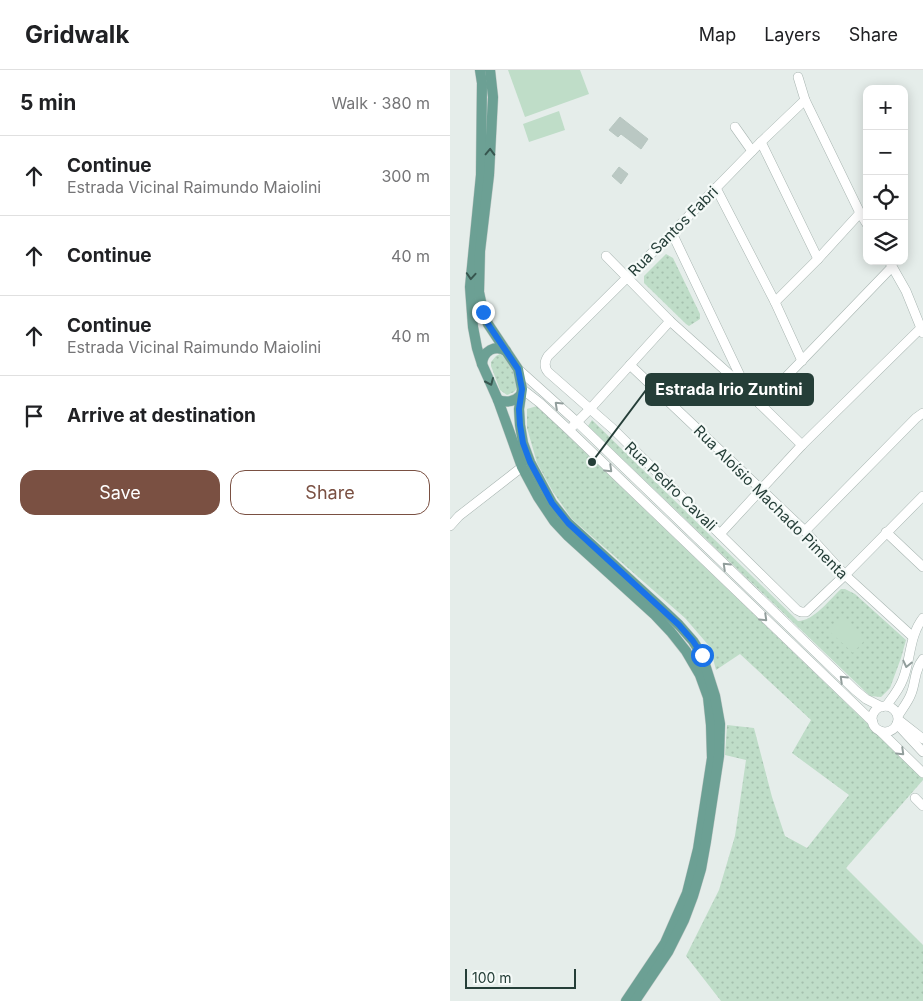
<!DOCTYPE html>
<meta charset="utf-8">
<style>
:root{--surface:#fff;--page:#f2f2f2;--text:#202124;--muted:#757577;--line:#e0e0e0;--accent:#7a5042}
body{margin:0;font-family:Inter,sans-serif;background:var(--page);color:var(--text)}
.controls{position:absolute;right:15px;top:15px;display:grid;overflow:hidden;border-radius:10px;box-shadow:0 2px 12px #0003}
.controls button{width:45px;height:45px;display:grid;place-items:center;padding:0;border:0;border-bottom:1px solid var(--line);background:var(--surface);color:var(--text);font:25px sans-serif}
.scale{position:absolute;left:15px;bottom:12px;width:111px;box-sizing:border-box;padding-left:5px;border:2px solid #253e38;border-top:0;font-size:14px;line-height:18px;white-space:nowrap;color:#253e38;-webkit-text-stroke:4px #f5faf8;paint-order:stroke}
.stop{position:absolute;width:15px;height:15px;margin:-11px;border:4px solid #1a73e8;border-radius:50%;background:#fff}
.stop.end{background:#1a73e8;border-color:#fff;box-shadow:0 1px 5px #0008}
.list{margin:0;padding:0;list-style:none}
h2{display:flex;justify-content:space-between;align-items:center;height:65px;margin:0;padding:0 20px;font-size:21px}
h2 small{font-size:16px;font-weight:400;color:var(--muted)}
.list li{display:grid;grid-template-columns:32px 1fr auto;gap:15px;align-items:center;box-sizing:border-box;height:80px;padding:0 20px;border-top:1px solid var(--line)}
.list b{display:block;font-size:19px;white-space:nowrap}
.list p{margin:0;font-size:16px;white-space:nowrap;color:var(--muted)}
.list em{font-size:16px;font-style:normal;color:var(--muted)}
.actions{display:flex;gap:10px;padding:15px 20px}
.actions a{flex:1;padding:11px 0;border:1px solid var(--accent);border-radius:15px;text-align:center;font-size:18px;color:var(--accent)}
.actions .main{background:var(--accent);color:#fff}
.icon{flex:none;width:28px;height:28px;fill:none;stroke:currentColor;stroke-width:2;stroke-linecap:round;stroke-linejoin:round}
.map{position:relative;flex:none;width:473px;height:931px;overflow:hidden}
header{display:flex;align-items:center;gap:30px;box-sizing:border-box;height:70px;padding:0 25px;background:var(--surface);border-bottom:1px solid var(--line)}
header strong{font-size:24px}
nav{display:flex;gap:28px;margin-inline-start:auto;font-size:18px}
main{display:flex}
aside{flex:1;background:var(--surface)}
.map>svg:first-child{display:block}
.grass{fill:url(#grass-dots)}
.pitch{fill:#bfddc8}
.building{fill:#bac8c3;stroke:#b8c7c1}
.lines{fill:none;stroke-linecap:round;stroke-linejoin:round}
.minor-casing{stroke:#a8b5b1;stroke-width:10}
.major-casing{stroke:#c2c9c7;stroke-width:11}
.minor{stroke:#fff;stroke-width:9}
.major{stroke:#6ca094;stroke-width:10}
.oneway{stroke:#37564f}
.oneway2{stroke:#929e9c}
.route{stroke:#1a73e8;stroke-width:6}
.labels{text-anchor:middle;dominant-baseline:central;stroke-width:4.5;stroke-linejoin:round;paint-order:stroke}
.street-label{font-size:15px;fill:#253e38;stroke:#f5faf8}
.leader{fill:none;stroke:#253e38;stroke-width:2}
.callout-dot{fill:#253e38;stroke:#f5faf8;stroke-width:2}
.callout{fill:#253e38;stroke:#253e38;stroke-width:2}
.callout-label{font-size:16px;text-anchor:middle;font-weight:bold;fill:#fff}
</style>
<header>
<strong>Gridwalk</strong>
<nav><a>Map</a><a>Layers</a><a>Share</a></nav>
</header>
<main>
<aside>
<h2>5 min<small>Walk · 380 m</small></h2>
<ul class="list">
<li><svg class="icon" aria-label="ahead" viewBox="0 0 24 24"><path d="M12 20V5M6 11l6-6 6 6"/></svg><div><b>Continue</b><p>Estrada Vicinal Raimundo Maiolini</p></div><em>300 m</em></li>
<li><svg class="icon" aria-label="ahead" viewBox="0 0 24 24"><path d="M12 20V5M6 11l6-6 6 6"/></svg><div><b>Continue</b></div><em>40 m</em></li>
<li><svg class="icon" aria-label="ahead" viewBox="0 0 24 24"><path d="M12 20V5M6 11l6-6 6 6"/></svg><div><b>Continue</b><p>Estrada Vicinal Raimundo Maiolini</p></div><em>40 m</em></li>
<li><svg class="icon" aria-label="arrive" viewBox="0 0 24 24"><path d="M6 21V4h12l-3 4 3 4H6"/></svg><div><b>Arrive at destination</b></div></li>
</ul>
<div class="actions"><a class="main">Save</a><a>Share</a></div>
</aside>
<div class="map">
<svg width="473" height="931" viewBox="0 0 473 931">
<defs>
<pattern id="grass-dots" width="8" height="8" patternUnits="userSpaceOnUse" patternTransform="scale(1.25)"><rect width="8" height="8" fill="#bfddc8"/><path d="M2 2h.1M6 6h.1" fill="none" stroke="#a4bfad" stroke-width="1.8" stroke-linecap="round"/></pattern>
</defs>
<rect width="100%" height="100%" fill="#e5edea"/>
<g class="grass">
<polygon points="216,184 223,188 250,244 250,249 239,256 236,254 194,213 194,206"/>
<path d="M50 284C57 288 72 313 65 321 63 323 59 324 57 325L50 320 41 296V292L46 286Z"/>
<polygon points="87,336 473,707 473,710 396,798 473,875 473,931 271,931 236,886 269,820 285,766 296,690 275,685 277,655 304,658 322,727 335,766 357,778 399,725 342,683 361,650 290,584 266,600 260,577 235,548 122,449 103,422 87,393 77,358 77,339"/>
<path d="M142 350 348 551C364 551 380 529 391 519H395L405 524 456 570 451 588 440 618 431 627 420 626 138 356Z"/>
</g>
<g class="pitch">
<polygon points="58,0 130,0 139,24 75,47"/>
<polygon points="109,41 115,60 79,72 73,54"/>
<polygon points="392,547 415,570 403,583 379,561"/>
</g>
<g class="building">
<polygon points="170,47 198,69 191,79 171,64 168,67 159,60"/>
<polygon points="169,97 178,104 171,114 162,106"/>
</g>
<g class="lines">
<g class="minor-casing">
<g id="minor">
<polyline points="348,7 355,30 410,143 417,154"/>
<path d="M355 30 311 72 222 163 98 286C94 292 94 297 98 302L163 359 347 540 351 542H356L395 505 473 426"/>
<polyline points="285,57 302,81"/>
<polyline points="311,72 368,189"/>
<polyline points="266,118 325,232 352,291"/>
<polyline points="222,163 294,314"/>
<polyline points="156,186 220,251 297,320 310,334 352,375"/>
<polyline points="439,191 456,221 473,263"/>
<polyline points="325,232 368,189 410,143"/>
<polyline points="180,295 355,461 395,505 463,567"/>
<polyline points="68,299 127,352 405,620 416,629 432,637"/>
<polyline points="72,319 90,333 119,360 423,652"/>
<polyline points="310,334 442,197"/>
<polyline points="123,356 140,339 220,251"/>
<polyline points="0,456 9,446 72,397"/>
<polyline points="355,461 466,348 473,343"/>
<polyline points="436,462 473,497"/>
<polyline points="270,464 352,375 471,258"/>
<path d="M436 636C442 628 449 620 453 609 461 589 459 566 473 548"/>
<circle cx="435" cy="649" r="13"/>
<path d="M448 646C452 639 458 632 461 624 466 612 464 600 473 589"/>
<polyline points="450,651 473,669"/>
<polyline points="447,654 473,682"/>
<polyline points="430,661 473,703"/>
<polyline points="465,728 473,736"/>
</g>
</g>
<g class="major-casing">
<g id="major">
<polyline points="30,0 32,13 31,105 20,217 23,257 27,278 32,294 48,330 72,397 88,427 104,451 118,466 205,545 221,562 236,581 250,605 258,627 261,655 262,688 248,779 237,823 215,873 176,931"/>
<polyline points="40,0 43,27 39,105 30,181 29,222 33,241 38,254 68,299 72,319 69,339 70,355 73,373 80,392 102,433 118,453 210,537 229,555 243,571 252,585 265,626 270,654 269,686 256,771 251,799 243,826 234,850 218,882 185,931"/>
<path d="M32 294C33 281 45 274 56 281"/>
<path d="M48 330C57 333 64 332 71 325"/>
</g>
</g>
<use href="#minor" class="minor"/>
<use href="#major" class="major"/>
</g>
<defs><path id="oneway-chevron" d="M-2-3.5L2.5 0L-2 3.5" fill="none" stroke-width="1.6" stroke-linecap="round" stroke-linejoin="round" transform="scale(1.25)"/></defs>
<g class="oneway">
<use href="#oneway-chevron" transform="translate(40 82) rotate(-88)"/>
<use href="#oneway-chevron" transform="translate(21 206) rotate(94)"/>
<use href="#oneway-chevron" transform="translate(40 312) rotate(66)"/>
</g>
<g class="oneway2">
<use href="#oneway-chevron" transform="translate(108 335) rotate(-137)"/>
<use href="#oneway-chevron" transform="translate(159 399) rotate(44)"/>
<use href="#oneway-chevron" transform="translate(276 496) rotate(-136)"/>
<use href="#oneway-chevron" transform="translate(314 548) rotate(44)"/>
<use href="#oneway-chevron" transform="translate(457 594) rotate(103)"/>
<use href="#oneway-chevron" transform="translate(393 609) rotate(-136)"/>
<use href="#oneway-chevron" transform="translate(451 682) rotate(44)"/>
</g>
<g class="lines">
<polyline class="route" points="33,242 38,254 68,299 72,319 69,339 70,355 73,373 80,392 102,433 118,453 229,555 243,571 252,585"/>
</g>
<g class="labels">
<g class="street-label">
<text transform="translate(223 161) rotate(-45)">Rua Santos Fabri</text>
<text transform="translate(221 416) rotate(44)">Rua Pedro Cavali</text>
<text transform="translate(321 432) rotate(45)">Rua Aloísio Machado Pimenta</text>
</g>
</g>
<path class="leader" d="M142 392L196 320"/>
<circle class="callout-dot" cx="142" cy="392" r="5"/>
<rect class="callout" x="196" y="304" width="167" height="31" rx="5"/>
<g class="callout-label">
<text x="279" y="325">Estrada Irio Zuntini</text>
</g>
</svg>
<div class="controls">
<button>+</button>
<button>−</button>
<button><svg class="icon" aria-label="locate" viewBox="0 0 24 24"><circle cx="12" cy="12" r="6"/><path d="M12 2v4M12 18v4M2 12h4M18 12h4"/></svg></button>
<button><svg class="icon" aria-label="layers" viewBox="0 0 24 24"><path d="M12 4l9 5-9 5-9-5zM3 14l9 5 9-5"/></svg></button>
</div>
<div class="scale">100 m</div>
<div class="stop" style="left:252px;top:585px"></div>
<div class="stop end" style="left:33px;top:242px"></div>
</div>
</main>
